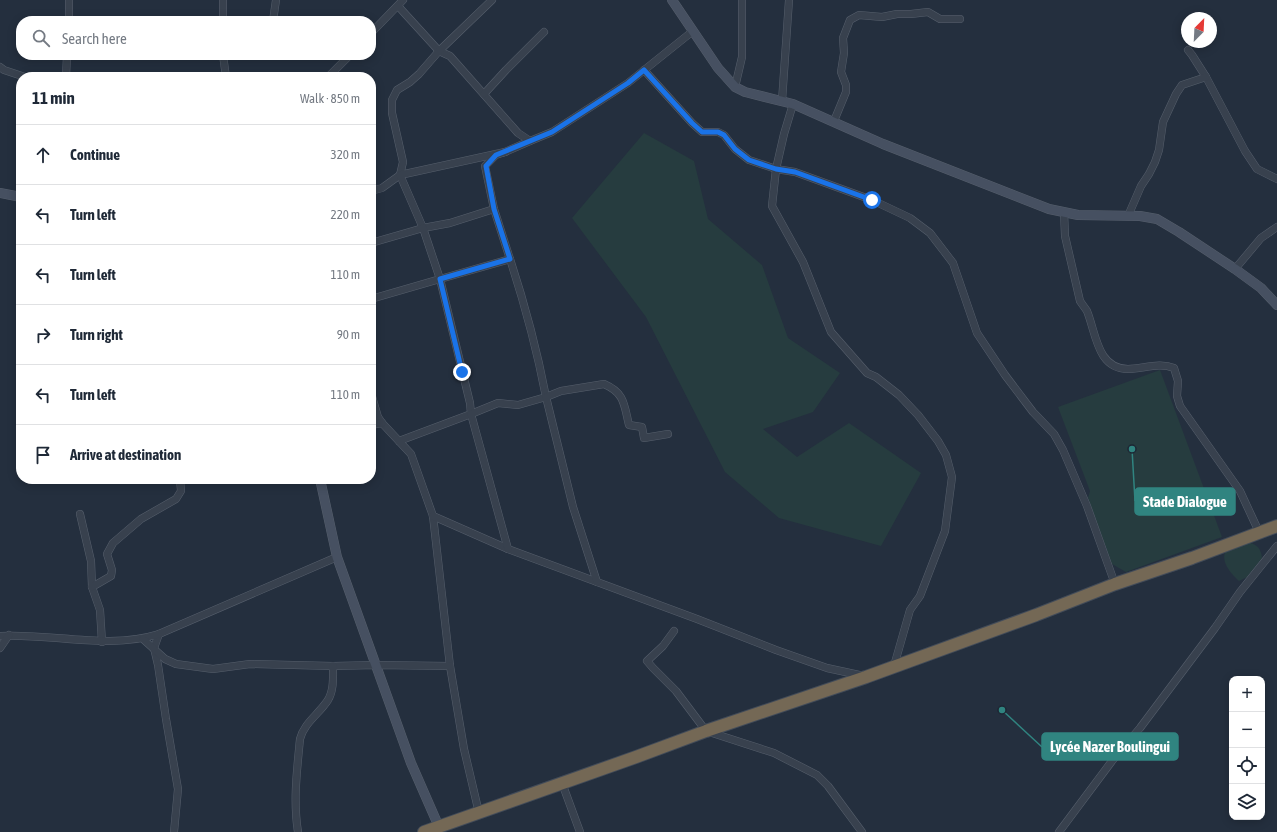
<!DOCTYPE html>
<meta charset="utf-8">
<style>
:root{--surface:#fff;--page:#f2f2f3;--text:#1f2937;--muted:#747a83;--line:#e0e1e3}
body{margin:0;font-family:"Asap Condensed",sans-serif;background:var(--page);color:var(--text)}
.controls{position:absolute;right:12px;bottom:12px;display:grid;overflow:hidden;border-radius:8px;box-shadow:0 2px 10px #0003}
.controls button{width:36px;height:36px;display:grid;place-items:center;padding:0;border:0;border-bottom:1px solid var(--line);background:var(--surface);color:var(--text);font:20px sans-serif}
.compass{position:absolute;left:1181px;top:12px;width:36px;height:36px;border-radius:50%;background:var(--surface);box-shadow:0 2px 10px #0003;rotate:24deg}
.stop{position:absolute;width:12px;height:12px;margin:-9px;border:3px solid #1a73e8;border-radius:50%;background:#fff}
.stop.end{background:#1a73e8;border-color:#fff;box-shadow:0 1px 4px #0008}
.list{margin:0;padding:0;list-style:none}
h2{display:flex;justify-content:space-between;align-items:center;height:52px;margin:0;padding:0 16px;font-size:17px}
h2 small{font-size:13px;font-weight:400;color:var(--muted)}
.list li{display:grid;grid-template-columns:26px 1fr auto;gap:12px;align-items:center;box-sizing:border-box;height:60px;padding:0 16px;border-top:1px solid var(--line)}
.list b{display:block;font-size:15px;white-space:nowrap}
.list em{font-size:13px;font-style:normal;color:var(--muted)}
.icon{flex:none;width:22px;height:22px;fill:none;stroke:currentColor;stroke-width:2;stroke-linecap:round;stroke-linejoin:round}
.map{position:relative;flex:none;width:1277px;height:832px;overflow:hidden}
.search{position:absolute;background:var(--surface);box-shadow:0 2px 10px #0003;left:16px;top:16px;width:360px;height:44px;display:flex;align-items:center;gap:10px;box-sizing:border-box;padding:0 14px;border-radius:16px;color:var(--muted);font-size:15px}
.panel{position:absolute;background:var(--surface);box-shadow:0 2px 10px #0003;left:16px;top:72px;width:360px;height:412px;border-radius:16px}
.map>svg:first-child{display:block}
.green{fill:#263c3f}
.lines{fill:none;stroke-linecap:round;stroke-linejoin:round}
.street-casing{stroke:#565f6c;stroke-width:8}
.secondary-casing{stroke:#565f6c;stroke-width:10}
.highway-casing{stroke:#434c59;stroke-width:14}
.street{stroke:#38414e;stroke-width:7}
.secondary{stroke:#465061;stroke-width:9}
.highway{stroke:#746855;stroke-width:12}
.route{stroke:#1a73e8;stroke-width:5}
.leader{fill:none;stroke:#308480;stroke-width:1.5}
.callout-dot{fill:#308480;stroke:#1d2633;stroke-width:1.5}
.callout{fill:#308480;stroke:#308480;stroke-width:1.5}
.callout-label{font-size:15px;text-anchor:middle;font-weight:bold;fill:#fff}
</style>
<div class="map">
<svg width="1277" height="832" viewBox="0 0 1277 832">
<rect width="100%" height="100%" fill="#242f3e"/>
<g class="green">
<polygon points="644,133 694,161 708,219 762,265 788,338 840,373 813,412 763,429 797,457 849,423 921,473 881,546 779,518 725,472 646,317 572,218"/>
<polygon points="1160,370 1222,537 1126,572 1112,564 1088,498 1090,491 1058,407"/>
<path d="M1248 542C1258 545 1261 549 1262 558L1247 577 1239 581C1230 573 1220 561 1226 550Z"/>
</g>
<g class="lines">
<g class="street-casing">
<g id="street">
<polyline points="223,0 223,21"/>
<polyline points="398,6 439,51 450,56 518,133 530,141 552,132 628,83 693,31"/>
<polyline points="69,21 69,0"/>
<polyline points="273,21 276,0"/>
<polyline points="371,33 403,0"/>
<polyline points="1188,50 1192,55 1206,77 1245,151 1257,169 1277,179"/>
<polyline points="223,55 226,77"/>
<polyline points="0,67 4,70 25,77"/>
<polyline points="644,70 692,123 702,132 718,132 724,135 735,149 749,160 776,169 772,206 803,262 831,332 867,373 876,377 899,395 918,415 938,441 946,455 952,477 945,531 920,596 910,610 894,666"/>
<polyline points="66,77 67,55"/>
<polyline points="328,77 350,55"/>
<polyline points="735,87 742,57 742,0"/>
<polyline points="484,94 506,70 544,32"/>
<polyline points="782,101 789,0"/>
<polyline points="793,104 784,134 776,169 795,172 872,200 910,218 930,233 953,263 977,333 1005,375 1033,412 1054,434 1063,450 1087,506 1115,584"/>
<polyline points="834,121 846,92 846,85 841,72 844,53 843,38 850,20 859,15 882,17 897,14 911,14 928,12 940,19 960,19"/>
<polyline points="371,191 382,188 400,175 403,162 392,113 392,100 397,90 410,82 419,74 439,51 492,0"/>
<polyline points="494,209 450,223 423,228 400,175 505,152 530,141"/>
<path d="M1064 212 1065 236 1080 301C1082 304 1085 308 1087 311 1096 333 1097 369 1128 369 1143 369 1159 362 1174 368L1178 381 1177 396 1180 406 1240 491 1259 532"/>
<polyline points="1128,216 1141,186 1149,174 1155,162 1159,150 1163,122 1176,94 1182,85 1206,77"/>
<polyline points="371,243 423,228 440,279 510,259 494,209 485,166 496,155 505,152"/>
<polyline points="1235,269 1261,238 1277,227"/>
<polyline points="371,299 440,279 470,403 471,414 399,441"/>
<polyline points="371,393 378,417 382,423 411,454 433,516 450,666 464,749 479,813"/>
<polyline points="371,425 382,423"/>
<polyline points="80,514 91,561 92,587 100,610 102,642"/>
<polyline points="433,516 508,549 697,619 776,650 827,668 864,676"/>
<path d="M508 549 471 414 498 403 518 405 546 397C537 350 525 305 510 259"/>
<path d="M597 582 573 507 546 397 561 391 604 384C625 393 624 405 629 425L642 427 644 438 668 434"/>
<polyline points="92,587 111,576 112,570 107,554 113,543 141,519 176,499 181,491 180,479"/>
<polyline points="674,631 663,646 647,661 653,668 676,691 706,731 774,753 817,775 828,786 862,832"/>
<polyline points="159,634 154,648 158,665 166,719 178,789 174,832"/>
<path d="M0 636C53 633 107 650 159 634L337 557"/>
<polyline points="143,639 165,659 176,664 213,669 250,664 333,666 376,665 450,666"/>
<polyline points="0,648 9,635"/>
<polyline points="562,783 580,832"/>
<path d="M298 832C293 801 297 770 300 739 304 723 319 714 328 700 334 690 333 677 333 666"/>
<polyline points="1059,832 1112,761 1140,728 1215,628 1240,592 1277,546"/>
</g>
</g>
<g class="secondary-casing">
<g id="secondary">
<polyline points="672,0 718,68 735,87 745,92 793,104 883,144 1049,209 1078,215 1140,216 1157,219 1179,232 1235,269 1261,288 1277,305"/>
<polyline points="0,193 21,197"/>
<polyline points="320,479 337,557 411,763 439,827"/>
</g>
</g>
<g class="highway-casing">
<polyline id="highway" points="424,832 636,757 706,731 866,677 1036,615 1115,584 1192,558 1277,526"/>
</g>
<use href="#street" class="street"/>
<use href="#secondary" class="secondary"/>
<use href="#highway" class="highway"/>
</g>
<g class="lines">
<polyline class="route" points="462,372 440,279 510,259 494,209 486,166 496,155 552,132 628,83 644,70 692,123 702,132 718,132 724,135 735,149 749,160 776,169 795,172 872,200"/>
</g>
<path class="leader" d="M1132 449L1135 501M1002 710L1042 747"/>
<g class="callout-dot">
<circle cx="1132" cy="449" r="4"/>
<circle cx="1002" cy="710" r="4"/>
</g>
<g class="callout">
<rect x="1135" y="488" width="100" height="27" rx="4"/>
<rect x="1042" y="733" width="136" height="27" rx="4"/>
</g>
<g class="callout-label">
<text x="1185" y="507">Stade Dialogue</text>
<text x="1110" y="752">Lycée Nazer Boulingui</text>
</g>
</svg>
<div class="controls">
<button>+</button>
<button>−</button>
<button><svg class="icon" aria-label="locate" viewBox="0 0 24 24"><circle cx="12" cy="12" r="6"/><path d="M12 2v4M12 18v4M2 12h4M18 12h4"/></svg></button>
<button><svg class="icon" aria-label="layers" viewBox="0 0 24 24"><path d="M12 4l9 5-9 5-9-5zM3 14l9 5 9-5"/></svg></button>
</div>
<svg class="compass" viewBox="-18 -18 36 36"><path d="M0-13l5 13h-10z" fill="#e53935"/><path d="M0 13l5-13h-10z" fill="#747a83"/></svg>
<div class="stop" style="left:872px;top:200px"></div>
<div class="stop end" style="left:462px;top:372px"></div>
<div class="search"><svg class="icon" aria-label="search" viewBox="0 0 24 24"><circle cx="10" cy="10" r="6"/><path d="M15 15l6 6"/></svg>Search here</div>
<section class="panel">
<h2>11 min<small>Walk · 850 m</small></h2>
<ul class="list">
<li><svg class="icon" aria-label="ahead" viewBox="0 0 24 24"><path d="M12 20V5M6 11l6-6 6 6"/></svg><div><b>Continue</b></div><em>320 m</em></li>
<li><svg class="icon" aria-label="left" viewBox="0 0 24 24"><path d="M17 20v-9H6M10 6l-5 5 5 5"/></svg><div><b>Turn left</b></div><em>220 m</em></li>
<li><svg class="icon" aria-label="left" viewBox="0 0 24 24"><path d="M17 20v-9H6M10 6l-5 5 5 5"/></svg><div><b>Turn left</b></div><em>110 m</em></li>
<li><svg class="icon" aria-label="right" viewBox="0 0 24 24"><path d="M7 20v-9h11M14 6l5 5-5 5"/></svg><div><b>Turn right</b></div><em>90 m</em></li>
<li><svg class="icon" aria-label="left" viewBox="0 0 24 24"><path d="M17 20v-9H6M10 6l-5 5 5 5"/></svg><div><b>Turn left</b></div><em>110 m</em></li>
<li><svg class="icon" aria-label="arrive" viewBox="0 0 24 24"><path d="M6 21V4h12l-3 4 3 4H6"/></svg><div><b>Arrive at destination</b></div></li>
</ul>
</section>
</div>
